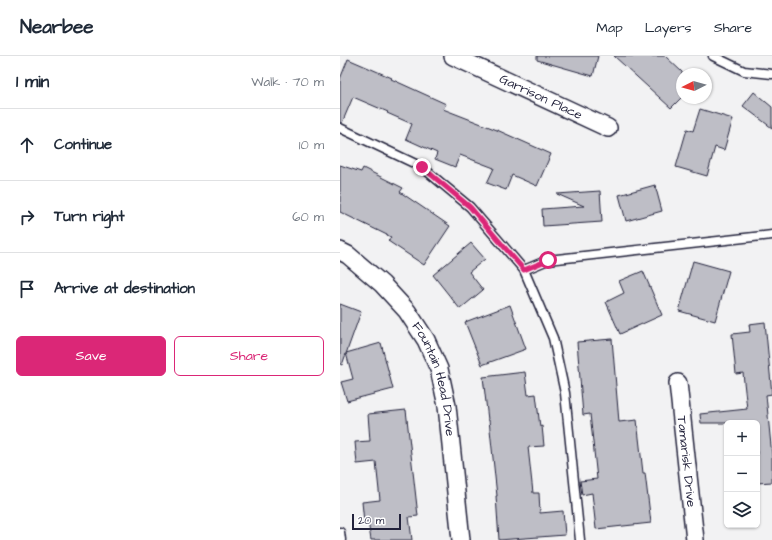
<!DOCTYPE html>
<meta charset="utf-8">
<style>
:root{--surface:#fff;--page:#f6f6f7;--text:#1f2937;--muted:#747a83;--line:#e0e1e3;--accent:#db2777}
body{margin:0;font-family:"Architects Daughter",sans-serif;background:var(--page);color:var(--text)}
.controls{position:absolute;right:12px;bottom:12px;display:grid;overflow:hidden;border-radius:6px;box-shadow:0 1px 3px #0004}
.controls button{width:36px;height:36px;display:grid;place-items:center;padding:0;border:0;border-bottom:1px solid var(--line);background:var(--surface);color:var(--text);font:20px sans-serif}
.compass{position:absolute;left:336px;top:12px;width:36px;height:36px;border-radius:50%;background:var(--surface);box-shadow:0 1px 3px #0004;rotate:264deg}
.scale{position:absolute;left:12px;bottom:10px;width:49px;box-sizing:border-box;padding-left:4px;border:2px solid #22223b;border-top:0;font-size:11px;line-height:14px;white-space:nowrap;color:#22223b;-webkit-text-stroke:3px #fff;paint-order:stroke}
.stop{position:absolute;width:12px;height:12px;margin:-9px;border:3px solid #db2777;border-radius:50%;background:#fff}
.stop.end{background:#db2777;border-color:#fff;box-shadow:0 1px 4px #0008}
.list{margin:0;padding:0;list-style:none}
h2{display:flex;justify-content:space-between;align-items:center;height:52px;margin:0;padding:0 16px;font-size:17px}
h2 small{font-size:13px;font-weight:400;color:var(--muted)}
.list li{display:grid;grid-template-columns:26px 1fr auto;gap:12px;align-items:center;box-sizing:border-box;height:72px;padding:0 16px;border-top:1px solid var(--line)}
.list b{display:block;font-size:15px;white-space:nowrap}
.list em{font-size:13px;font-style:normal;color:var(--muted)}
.actions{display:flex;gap:8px;padding:12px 16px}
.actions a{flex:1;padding:9px 0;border:1px solid var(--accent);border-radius:6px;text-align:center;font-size:14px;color:var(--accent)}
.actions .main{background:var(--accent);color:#fff}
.icon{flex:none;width:22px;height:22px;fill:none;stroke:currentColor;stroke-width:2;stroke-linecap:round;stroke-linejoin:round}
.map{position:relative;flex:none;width:432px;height:484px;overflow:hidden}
header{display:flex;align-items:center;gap:24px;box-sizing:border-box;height:56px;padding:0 20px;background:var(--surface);border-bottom:1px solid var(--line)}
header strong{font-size:19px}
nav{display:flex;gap:22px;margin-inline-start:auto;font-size:14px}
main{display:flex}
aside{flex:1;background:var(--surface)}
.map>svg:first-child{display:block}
.building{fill:#bebec6;stroke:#22223b}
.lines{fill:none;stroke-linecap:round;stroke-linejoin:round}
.service-casing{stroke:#22223b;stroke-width:11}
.minor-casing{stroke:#22223b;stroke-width:20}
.service{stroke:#fff;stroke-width:8}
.minor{stroke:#fff;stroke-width:17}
.route{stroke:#db2777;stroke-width:5}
.labels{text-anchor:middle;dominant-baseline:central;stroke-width:3.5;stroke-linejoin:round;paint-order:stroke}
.street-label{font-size:13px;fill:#22223b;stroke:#fff}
</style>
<header>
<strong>Nearbee</strong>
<nav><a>Map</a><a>Layers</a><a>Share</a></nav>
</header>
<main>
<aside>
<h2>1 min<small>Walk · 70 m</small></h2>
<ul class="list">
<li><svg class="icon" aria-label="ahead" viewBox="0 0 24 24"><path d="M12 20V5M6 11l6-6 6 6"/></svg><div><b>Continue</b></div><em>10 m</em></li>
<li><svg class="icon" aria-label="right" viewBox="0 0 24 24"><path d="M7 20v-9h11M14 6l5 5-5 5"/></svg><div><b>Turn right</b></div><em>60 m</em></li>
<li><svg class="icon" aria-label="arrive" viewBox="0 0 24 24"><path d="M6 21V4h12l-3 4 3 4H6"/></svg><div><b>Arrive at destination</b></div></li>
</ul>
<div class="actions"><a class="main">Save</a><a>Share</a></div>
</aside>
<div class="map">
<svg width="432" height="484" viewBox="0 0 432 484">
<rect width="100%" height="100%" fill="#f2f2f3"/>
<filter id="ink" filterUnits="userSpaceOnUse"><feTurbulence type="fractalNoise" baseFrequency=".025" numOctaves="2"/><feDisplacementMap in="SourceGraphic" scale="8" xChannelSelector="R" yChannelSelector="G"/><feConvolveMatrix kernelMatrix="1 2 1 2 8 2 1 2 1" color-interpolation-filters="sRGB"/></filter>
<g filter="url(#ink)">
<g class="building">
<polygon points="197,0 258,0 253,20 197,4"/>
<polygon points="274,0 325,0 342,16 342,41 331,52"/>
<polygon points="8,3 52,22 51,23 106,48 103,53 157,74 211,98 197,130 172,119 166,134 147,127 154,112 120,99 115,111 95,103 97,97 66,83 72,68 47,57 48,56 13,41 2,67 0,67 0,23"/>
<polygon points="414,36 432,51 432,72 403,50"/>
<polygon points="360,53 393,63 384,94 375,91 367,120 336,111 347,73 353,75"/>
<polygon points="0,109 21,116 23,112 63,132 60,136 110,170 84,209 48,185 51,181 0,156"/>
<polygon points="315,129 322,155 286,165 279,139"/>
<polygon points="260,135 262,166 203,170 202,153 244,150 217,138"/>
<polygon points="131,187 145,203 129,216 143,234 120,253 93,219"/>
<polygon points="353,205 389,215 375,265 339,255"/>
<polygon points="303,215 322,259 280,278 266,246 284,237 279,225"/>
<polygon points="0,248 21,256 2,309 0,308"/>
<polygon points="170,249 186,293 142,309 125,266"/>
<polygon points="425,266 432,338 426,339 432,400 432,426 417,427 417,367 361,367 360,358 407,353 403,317 396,318 392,278 410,276 409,268"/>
<polygon points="272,283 279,366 297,364 303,417 305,417 311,467 256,473 252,437 242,439 240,425 257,423 250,358 243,359 237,286"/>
<polygon points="41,287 53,333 7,345 1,326 13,323 6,297"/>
<polygon points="185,316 188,339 196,338 200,371 202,370 204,390 188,391 193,437 199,437 200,457 223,455 225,479 159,484 156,440 157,440 149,364 148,364 143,321"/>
<polygon points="66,354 78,460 69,461 72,484 31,484 28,465 24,466 22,446 40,444 36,406 17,408 15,386 30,385 28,358"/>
</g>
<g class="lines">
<g class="service-casing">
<g id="service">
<polyline points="373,0 404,15 432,18"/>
<polyline points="0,72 82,111 130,151 184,214 213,282 225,337 240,484"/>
<polyline points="184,214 208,204 432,179"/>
<polyline points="0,476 1,484"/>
</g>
</g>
<g class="minor-casing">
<g id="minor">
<path id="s1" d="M113 0 268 72"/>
<path id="s2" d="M0 195 8 199 42 228 67 255 86 284 99 313 107 350 121 484"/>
<path id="s3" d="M338 327 355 484"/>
</g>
</g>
<use href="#service" class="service"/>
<use href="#minor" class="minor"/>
</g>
</g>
<g class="lines" filter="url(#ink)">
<polyline class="route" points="82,111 130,151 184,214 208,204"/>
</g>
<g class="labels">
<g class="street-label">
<text stroke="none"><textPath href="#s1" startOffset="97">Garrison Place</textPath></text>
<text stroke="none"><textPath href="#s2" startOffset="165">Fountain Head Drive</textPath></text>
<text stroke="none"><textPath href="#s3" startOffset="79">Tamarisk Drive</textPath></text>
</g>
</g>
</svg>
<div class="controls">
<button>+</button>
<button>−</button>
<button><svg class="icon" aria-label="layers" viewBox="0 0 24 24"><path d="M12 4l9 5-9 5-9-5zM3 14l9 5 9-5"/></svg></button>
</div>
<svg class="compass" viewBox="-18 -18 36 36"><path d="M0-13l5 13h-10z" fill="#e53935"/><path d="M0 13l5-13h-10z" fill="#747a83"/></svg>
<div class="scale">20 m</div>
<div class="stop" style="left:208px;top:204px"></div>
<div class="stop end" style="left:82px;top:111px"></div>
</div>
</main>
